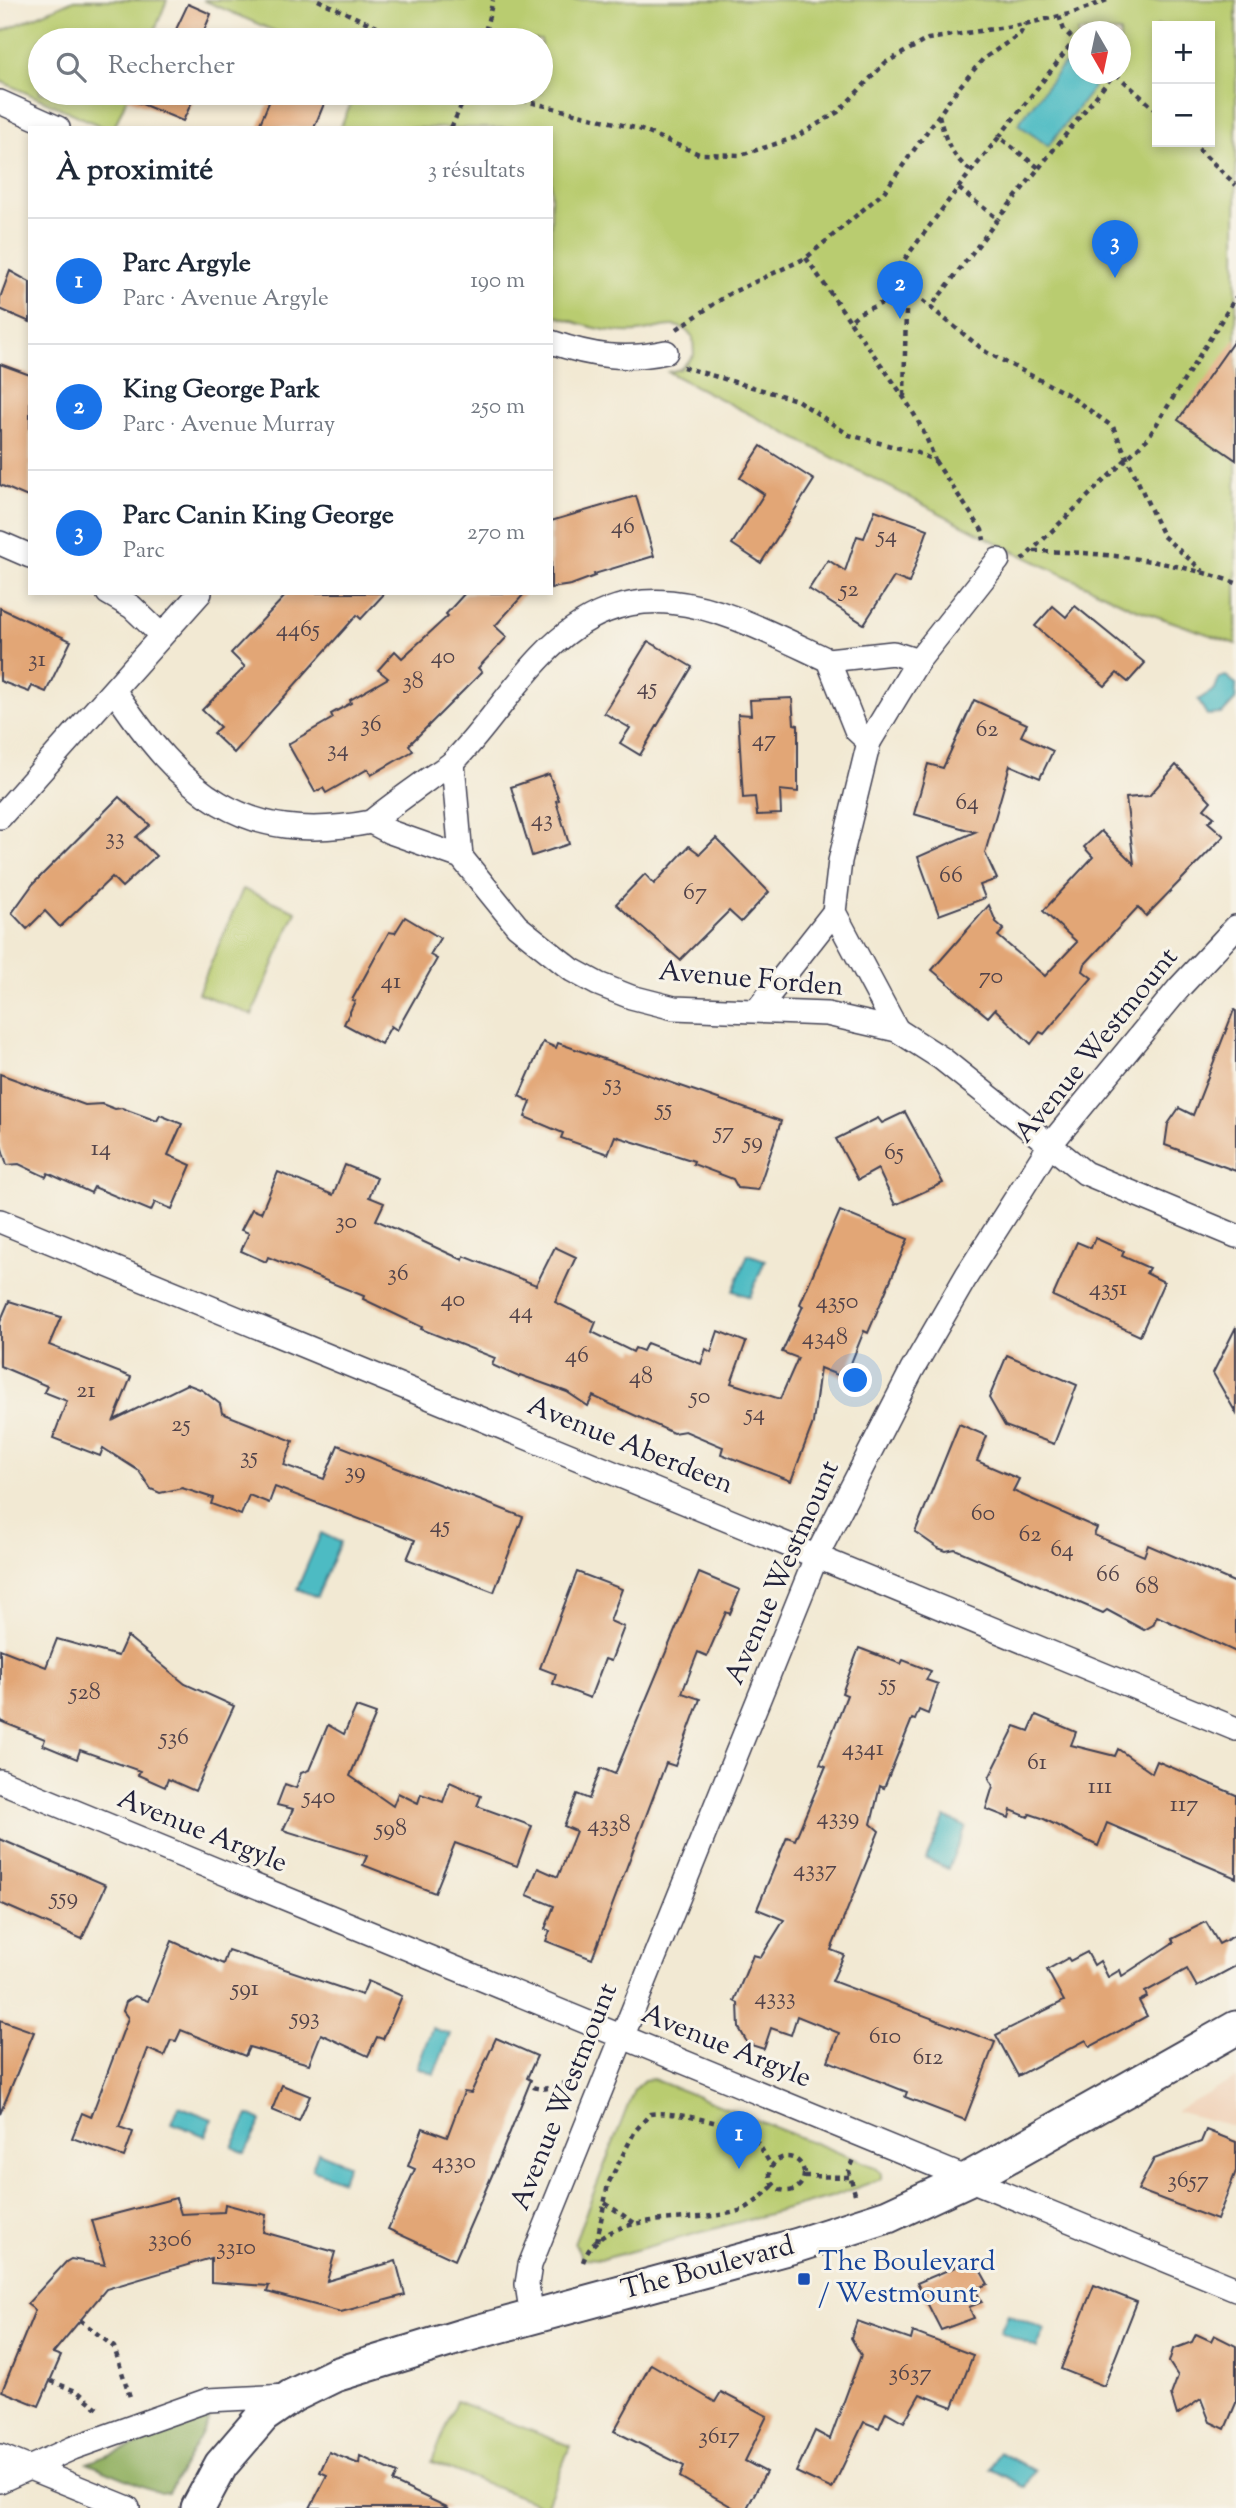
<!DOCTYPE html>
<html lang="fr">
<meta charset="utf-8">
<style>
:root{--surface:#fff;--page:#f2f2f3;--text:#1f2937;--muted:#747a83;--line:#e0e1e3;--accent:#1a73e8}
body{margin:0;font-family:"Sorts Mill Goudy",serif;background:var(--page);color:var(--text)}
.controls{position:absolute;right:21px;top:21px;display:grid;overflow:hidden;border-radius:0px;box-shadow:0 4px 10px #0003}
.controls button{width:63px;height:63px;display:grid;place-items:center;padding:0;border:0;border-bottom:2px solid var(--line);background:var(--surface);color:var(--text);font:35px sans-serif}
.compass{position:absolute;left:1068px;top:21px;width:63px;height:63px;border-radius:50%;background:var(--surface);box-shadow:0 4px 10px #0003;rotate:171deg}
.you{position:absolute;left:856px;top:1381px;width:24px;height:24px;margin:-18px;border:5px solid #fff;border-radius:50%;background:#1a73e8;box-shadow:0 0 0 10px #1a73e833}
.badge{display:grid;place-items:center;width:46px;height:46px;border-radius:50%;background:var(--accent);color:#fff;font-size:23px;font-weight:700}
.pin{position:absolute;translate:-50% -58px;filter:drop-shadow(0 2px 4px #0008)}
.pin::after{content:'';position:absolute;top:37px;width:24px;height:21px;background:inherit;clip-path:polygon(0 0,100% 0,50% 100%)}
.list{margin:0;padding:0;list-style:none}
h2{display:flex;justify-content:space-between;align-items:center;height:91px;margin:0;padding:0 28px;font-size:30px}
h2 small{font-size:23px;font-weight:400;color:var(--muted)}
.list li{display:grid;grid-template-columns:46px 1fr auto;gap:21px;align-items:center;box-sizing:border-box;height:126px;padding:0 28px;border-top:2px solid var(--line)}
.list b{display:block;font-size:26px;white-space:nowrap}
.list p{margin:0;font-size:23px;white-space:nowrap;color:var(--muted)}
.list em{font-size:23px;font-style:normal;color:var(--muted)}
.icon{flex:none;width:38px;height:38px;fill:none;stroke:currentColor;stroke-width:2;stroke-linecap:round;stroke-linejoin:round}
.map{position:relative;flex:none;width:1236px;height:2508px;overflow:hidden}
.search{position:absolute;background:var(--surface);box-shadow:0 4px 10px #0003;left:28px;top:28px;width:525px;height:77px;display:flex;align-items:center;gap:18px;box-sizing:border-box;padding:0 24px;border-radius:38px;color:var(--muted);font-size:26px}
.panel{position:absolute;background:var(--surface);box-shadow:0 4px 10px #0003;left:28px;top:126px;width:525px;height:469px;border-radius:0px}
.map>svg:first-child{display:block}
.built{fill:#f1d5bd}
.green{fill:#b9cc6f;stroke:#6e7755;stroke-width:2;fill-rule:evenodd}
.forest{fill:#92b062;stroke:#5a694e;stroke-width:2}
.water{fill:#4dbbc3;stroke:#386e7f;stroke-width:2}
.building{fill:#e2a676}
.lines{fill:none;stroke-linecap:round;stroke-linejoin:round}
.minor-casing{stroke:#414052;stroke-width:26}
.secondary-casing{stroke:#414052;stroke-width:37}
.path{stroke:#414052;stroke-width:4.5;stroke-dasharray:5 5;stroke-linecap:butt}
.minor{stroke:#fff;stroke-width:23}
.secondary{stroke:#fff;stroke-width:33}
.transit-dot{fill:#1a4fb4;stroke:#f7f3e8;stroke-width:2.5}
.labels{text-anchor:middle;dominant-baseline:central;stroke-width:6;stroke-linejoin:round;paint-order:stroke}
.number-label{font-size:24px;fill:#52434a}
.street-label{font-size:28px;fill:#22223b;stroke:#f7f3e8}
.transit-label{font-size:28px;fill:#164399;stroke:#f7f3e8;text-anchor:start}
</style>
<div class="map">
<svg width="1236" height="2508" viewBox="0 0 1236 2508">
<rect width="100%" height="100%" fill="#f7f3e8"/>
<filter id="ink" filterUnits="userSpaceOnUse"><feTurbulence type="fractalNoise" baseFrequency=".0143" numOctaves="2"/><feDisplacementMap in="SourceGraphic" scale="14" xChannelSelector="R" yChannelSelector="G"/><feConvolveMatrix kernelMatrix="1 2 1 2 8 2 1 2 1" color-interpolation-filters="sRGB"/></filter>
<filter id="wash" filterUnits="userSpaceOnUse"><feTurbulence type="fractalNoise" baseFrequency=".00686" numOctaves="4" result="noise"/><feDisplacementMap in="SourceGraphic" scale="28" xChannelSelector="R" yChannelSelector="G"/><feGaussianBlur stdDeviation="1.57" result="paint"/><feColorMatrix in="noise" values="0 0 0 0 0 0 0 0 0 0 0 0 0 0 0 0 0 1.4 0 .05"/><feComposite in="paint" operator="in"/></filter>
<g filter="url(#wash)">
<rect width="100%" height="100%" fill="#f2e9d3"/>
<polygon class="built" points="1236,2078 1236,2127 1176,2111"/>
<g class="green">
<polygon points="74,0 167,0 151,40 40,40 40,93 129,93 114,128 105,128 0,81 0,32"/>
<path d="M203 0H1236V644L1133 608 1009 549 668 372 680 369 694 355 693 338C688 331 683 327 675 326 662 325 650 331 637 332 607 334 579 324 551 314V128H340L356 93H541V40H295ZM1157 26H1210V142H1157ZM1078 32H1120V74H1078Z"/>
<polygon points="243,889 296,911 252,1015 198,993"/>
<polygon points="653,2079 875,2167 881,2173 881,2179 831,2197 603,2259 582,2258 574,2243 634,2090 645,2080"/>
<polygon points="456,2401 570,2446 546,2507 432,2462"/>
</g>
<polygon class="forest" points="211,2417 169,2492 160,2493 87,2463"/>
<g class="water">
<polygon points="1064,64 1094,87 1048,146 1018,124"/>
<polygon points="1226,676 1236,684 1235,700 1222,714 1207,715 1198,700 1215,689 1219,678"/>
<polygon points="748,1254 765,1260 750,1297 733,1291"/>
<polygon points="321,1533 340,1542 317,1597 297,1589"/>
<polygon points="945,1817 966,1827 948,1869 926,1859"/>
<polygon points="432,2028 450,2034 434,2074 417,2067"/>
<polygon points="179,2106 212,2119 205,2136 172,2123"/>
<polygon points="248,2115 261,2121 245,2153 232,2147"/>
<polygon points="318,2152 348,2164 342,2181 312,2169"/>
<polygon points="1008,2314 1045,2329 1037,2348 1000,2332"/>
<polygon points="999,2452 1035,2471 1026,2487 991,2469"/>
</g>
<g id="blocks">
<g class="building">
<polygon points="188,4 211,14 200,40 171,40"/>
<polygon points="115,93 196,93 183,121"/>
<polygon points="273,93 312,93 326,99 314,128 258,128"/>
<polygon points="10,271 30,282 30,322 0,309 0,298"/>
<polygon points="1236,338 1236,460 1178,420"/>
<polygon points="0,364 30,375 30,498 0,485"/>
<polygon points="761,446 814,480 761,563 732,544 764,494 740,478"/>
<polygon points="636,496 654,556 594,574 595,576 571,585 551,588 551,521"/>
<polygon points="875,510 928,529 909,583 894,577 864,624 809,589 828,560 845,571 857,536 864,538"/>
<polygon points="288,593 385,593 361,619 357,615 234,753 213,733 220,727 202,710 245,667 231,653"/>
<polygon points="465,593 525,593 495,626 507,637 478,668 482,672 409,745 413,751 371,775 368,769 326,793 323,788 315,792 288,744 333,718 331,714 351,703 350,700 388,678 378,670 395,651 402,658 448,616 446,614"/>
<polygon points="1053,606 1066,617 1075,606 1145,663 1128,682 1117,673 1105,686 1035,626"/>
<polygon points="0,608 71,641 46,692 32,686 29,692 0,681"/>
<polygon points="648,641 692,667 640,755 620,743 630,728 604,713"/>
<polygon points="792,698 794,724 798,725 798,792 780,790 781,814 757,815 755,797 743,798 738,714 751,715 750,700"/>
<polygon points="974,700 1027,724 1021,736 1053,751 1040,778 1010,765 985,853 997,879 980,885 985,898 939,915 918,857 975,832 914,814 928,764 943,768"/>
<polygon points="1176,765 1211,801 1204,809 1214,817 1208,822 1224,836 1146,916 1138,907 1085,964 1083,971 1092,978 1044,1034 1040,1032 1031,1044 995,1009 988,1017 932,970 989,905 996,922 1004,929 998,936 1045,976 1077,942 1043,911 1093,857 1084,847 1101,831 1134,864 1126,798 1149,796"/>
<polygon points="549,774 559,800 556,801 569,844 532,856 511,787"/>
<polygon points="119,797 150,825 136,837 156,856 122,887 112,877 60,927 45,911 27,929 12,913 33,884"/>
<polygon points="716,838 769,892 741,922 729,911 680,960 616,904 645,874 654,884 689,846 700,854"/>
<polygon points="405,917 440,938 430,955 437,959 397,1030 391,1026 381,1044 344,1024 355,1001 352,1000 389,932 395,933"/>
<polygon points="1234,1010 1236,1011 1236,1171 1165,1145 1168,1124 1179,1108 1193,1115"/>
<polygon points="543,1042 556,1048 558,1043 781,1121 758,1190 738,1188 733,1179 693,1164 694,1161 615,1136 608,1154 561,1138 563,1133 525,1117 531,1102 519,1096"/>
<polygon points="0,1074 85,1105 102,1104 115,1109 122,1108 157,1121 160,1115 182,1124 168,1155 191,1165 172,1209 155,1202 151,1211 94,1187 91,1193 48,1173 46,1177 19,1164 7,1165 0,1142"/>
<polygon points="905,1112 943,1183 895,1205 878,1169 858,1180 836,1139 878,1118 882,1123"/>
<polygon points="345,1165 377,1178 369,1197 384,1203 376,1220 463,1260 464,1256 536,1285 555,1247 576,1257 555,1302 596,1322 592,1332 633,1352 635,1348 643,1351 647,1343 701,1364 706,1349 711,1352 718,1331 746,1342 731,1383 780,1399 798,1358 782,1352 803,1306 800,1304 840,1211 908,1239 868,1333 864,1331 845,1378 820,1368 813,1423 791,1481 721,1454 723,1447 685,1431 673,1433 593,1396 588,1406 567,1392 520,1375 519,1377 492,1365 495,1358 421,1329 422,1327 363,1299 364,1296 268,1257 266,1262 241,1251 249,1233 241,1230 252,1209 261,1213 278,1172 333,1195"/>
<polygon points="1095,1238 1124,1251 1122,1256 1149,1268 1146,1273 1164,1282 1140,1336 1053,1296 1077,1242 1091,1248"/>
<polygon points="9,1301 61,1317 49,1345 131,1377 114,1420 187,1384 202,1390 220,1404 222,1413 293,1441 284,1465 324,1479 338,1445 523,1517 494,1592 407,1559 415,1540 275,1487 269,1503 249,1495 241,1515 211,1504 213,1498 182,1488 160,1493 151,1489 139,1471 103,1448 100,1456 53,1438 67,1401 44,1392 47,1386 0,1366 0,1322"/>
<polygon points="1236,1327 1236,1413 1213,1373"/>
<polygon points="1007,1355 1077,1385 1054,1444 1005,1426 989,1398"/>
<polygon points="959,1424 987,1436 977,1461 1019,1479 1013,1491 1097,1528 1094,1535 1144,1556 1148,1545 1236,1583 1236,1652 1157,1616 1153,1625 1144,1630 1107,1610 1103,1613 955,1549 946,1551 938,1548 915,1532"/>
<polygon points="577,1572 622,1589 610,1621 624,1627 611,1661 605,1659 590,1698 553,1684 556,1674 540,1668"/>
<polygon points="699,1573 740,1590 730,1614 726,1612 707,1656 698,1652 682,1693 700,1699 675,1766 666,1763 592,1959 546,1941 550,1931 545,1929 554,1906 527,1895 538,1868 558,1877 576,1831 564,1826 577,1794 589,1799 601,1768 615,1774"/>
<polygon points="127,1636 185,1684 234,1706 195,1791 168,1779 165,1787 138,1775 140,1771 80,1750 77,1759 43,1745 45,1739 0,1721 0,1649 46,1667 57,1639 118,1656"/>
<polygon points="859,1648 901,1664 903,1660 931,1671 926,1680 938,1684 928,1714 919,1710 915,1720 912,1719 884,1788 880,1786 871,1824 879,1831 831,1950 844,1955 832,1981 995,2042 965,2120 905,2097 907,2092 828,2061 839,2033 797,2016 791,2035 771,2028 764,2049 748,2044 739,2028 738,2003 734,2001 753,1955 761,1957 784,1920 757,1909 787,1837 795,1840 826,1766 820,1764 847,1695 842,1693"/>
<polygon points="356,1707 376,1714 350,1776 393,1806 398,1793 418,1803 421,1794 443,1802 450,1782 481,1796 477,1806 532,1826 517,1866 455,1843 435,1893 363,1865 367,1856 283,1830 293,1809 277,1805 285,1784 296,1788 301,1773 309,1770 328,1725 344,1734"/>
<polygon points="1036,1715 1076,1732 1071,1745 1115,1756 1118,1749 1152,1773 1157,1761 1236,1795 1236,1878 1107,1823 1098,1846 1042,1818 1030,1814 1028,1817 1011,1810 1009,1818 986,1809 993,1786 989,1778 1015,1726 1029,1731"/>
<polygon points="0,1839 106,1885 82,1939 0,1903"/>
<polygon points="1206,1922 1219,1944 1236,1935 1236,1966 1197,1987 1187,1969 1145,1992 1147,1997 1139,2001 1147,2016 1090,2047 1086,2040 1018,2076 996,2035 1064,2001 1047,1970 1068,1958 1070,1961 1087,1952 1094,1965 1100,1961 1108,1977 1120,1970 1122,1976 1174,1942 1172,1939"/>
<polygon points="172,1941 223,1964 228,1950 362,1995 368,1981 402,1996 383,2039 377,2037 368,2056 321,2034 309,2064 249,2047 245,2056 181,2030 176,2041 171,2040 164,2056 148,2049 119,2127 133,2132 124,2157 72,2138 82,2113 91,2117 128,2018 123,2011 126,2002 135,1996 148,2001"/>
<polygon points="0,2020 34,2032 0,2114"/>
<polygon points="496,2038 537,2056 527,2078 531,2080 499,2159 455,2260 388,2229 415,2169 408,2166 423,2128 447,2137 464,2092 471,2093"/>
<polygon points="282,2085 310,2096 299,2121 272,2110"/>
<polygon points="1206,2130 1236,2142 1236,2171 1217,2220 1138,2190 1154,2159 1201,2142"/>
<polygon points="176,2198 181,2214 224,2212 225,2204 266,2215 263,2232 335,2252 327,2281 396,2261 405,2295 341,2312 267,2292 269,2286 211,2282 211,2258 106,2289 53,2353 61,2356 39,2406 2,2391 35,2310 27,2304 66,2262 71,2259 105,2265 92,2220"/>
<polygon points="974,2259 988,2284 975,2289 982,2302 969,2307 974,2318 941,2330 917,2283"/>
<polygon points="1094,2285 1137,2302 1104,2386 1061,2369"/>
<polygon points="857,2321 911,2340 913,2332 973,2355 953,2407 920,2394 904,2422 886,2412 879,2428 864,2422 832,2489 796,2472 815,2431 830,2439 861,2355 851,2338"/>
<polygon points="1196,2334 1211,2341 1214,2335 1236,2346 1236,2403 1225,2429 1210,2422 1201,2399 1177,2415 1171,2395 1178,2376 1169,2362 1173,2349 1192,2342"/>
<polygon points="651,2364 715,2402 721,2392 767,2416 745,2461 766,2472 747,2508 734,2508 680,2477 684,2466 614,2431"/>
<polygon points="329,2452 359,2464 360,2456 397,2473 393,2482 449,2508 310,2508 327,2475 320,2472"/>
</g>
</g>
</g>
<g filter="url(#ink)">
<use href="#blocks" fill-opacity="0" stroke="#414052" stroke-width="2"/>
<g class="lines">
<g class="minor-casing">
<g id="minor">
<polyline points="0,102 58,128"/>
<path d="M551 342C591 356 625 361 666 352"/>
<polyline points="0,543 30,556"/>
<polyline points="108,593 132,607 161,635"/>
<polyline points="828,660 893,653 918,661"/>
<path d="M114 690C181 791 242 847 371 822L390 832 461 857 517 926 572 970 598 984 631 997 674 1008 827 1014 897 1030 941 1058 1085 1173 1236 1236"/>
<polyline points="869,742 918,661 998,560"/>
<polyline points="453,763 461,857"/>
<polyline points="0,817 200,593"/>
<path d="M371 822C389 807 408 794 427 780 435 774 446 769 453 762 485 730 510 689 542 656 636 558 727 613 828 660L856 730 869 742 840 861 834 912 897 1030"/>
<polyline points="757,1010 834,912"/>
<polyline points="0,1221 1236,1729"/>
<polyline points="0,1781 1236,2289"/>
<polyline points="532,2317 527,2284 530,2265 817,1555 912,1370 967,1275 1050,1145 1179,988 1236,927"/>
<polyline points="0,2456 128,2508"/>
<polyline points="0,2481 73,2448 208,2400 289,2396"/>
</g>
</g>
<g class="secondary-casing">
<polyline id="secondary" points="198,2508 221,2465 263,2416 292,2396 335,2375 462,2336 798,2245 888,2216 968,2179 1236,2028"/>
</g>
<g class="path">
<polyline points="318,0 405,40"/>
<polyline points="1059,16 1064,30 1078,44"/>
<polyline points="483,40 493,0"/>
<polyline points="1116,74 1157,111"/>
<polyline points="493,93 639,129 699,154 741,155 794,138 838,112 885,63 928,39 1025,24 1073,13 1107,0"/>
<path d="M939 115C945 140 951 156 971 171"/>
<polyline points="451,128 467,93"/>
<polyline points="999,137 1074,41"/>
<polyline points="1191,142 1236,185"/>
<polyline points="1039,168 1114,74"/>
<polyline points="958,188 999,137 1039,168 998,219"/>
<polyline points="806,258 850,321 859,313 910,291 986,352 1067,394 1113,427 1163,536 1203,571"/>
<polyline points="677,329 729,294 806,258 884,192 956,91 983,59 1020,34 1025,24"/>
<path d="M683 367 797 400 849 435 918 453 935 461C919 409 880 366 850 321"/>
<polyline points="904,396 906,310 910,291 892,276 958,188 998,219 931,307"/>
<polyline points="935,461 982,530 984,540"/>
<path d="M1034 551C1102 552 1171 560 1236 583"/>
<polyline points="1022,560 1148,438 1236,297"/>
<path d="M533 2087C549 2093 561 2080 576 2083"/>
<polyline points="736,2128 742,2112"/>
<circle cx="787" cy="2174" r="17"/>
<polyline points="804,2176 849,2177"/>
<polyline points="855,2194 849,2171 855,2157"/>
<polyline points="605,2203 636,2224"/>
<path d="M597 2241 608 2184 635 2131 650 2114C669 2110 739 2125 753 2138 761 2145 765 2157 772 2166"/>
<path d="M583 2262C602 2207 695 2225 739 2211 753 2206 763 2195 774 2185"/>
<polyline points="80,2320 114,2347 131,2400"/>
<polyline points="51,2381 78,2392 101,2411"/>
</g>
<use href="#minor" class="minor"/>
<use href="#secondary" class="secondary"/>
</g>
</g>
<rect class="transit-dot" x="797" y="2272" width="14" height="14" rx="3.5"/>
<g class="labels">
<g class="number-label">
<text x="623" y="527">46</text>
<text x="887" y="536">54</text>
<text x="849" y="590">52</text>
<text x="298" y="630">4465</text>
<text x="443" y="657">40</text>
<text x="37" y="660">31</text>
<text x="413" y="682">38</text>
<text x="647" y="688">45</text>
<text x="371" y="725">36</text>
<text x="987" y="730">62</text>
<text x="764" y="740">47</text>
<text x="338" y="750">34</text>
<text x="967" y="803">64</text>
<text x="542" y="820">43</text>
<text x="115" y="838">33</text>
<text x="951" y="876">66</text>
<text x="695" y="893">67</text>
<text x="991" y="977">70</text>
<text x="391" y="982">41</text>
<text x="613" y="1084">53</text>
<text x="664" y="1109">55</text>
<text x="724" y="1132">57</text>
<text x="753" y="1142">59</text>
<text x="101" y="1149">14</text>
<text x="894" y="1153">65</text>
<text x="346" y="1222">30</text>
<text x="398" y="1274">36</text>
<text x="1108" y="1289">4351</text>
<text x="453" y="1300">40</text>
<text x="837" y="1302">4350</text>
<text x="521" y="1312">44</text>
<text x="825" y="1338">4348</text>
<text x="577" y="1356">46</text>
<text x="641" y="1377">48</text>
<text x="86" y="1391">21</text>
<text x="700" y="1397">50</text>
<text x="755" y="1414">54</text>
<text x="181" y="1425">25</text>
<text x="249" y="1457">35</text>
<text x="355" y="1472">39</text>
<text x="983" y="1514">60</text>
<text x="440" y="1526">45</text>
<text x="1030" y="1535">62</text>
<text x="1062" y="1550">64</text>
<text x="1108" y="1575">66</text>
<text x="1147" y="1587">68</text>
<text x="888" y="1684">55</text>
<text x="85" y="1693">528</text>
<text x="174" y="1738">536</text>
<text x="863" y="1749">4341</text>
<text x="1037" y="1763">61</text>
<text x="1100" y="1787">111</text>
<text x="319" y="1797">540</text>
<text x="1184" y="1805">117</text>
<text x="838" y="1818">4339</text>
<text x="609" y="1825">4338</text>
<text x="391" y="1829">598</text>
<text x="815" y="1870">4337</text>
<text x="64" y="1898">559</text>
<text x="245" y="1989">591</text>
<text x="775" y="1998">4333</text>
<text x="305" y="2018">593</text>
<text x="885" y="2037">610</text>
<text x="928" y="2058">612</text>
<text x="454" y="2162">4330</text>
<text x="1188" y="2181">3657</text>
<text x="170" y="2240">3306</text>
<text x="236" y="2248">3310</text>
<text x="910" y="2374">3637</text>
<text x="719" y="2437">3617</text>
</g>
<g class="street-label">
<text transform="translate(751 980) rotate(5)">Avenue Forden</text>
<text transform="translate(1097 1046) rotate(-51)">Avenue Westmount</text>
<text transform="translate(630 1446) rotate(22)">Avenue Aberdeen</text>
<text transform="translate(783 1573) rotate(-66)">Avenue Westmount</text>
<text transform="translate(202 1832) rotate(22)">Avenue Argyle</text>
<text transform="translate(726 2047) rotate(22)">Avenue Argyle</text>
<text transform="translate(565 2097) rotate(-68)">Avenue Westmount</text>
<text transform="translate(708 2269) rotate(-15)">The Boulevard</text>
</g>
<g class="transit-label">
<text x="818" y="2263">The Boulevard<tspan x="818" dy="32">/ Westmount</tspan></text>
</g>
</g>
</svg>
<div class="controls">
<button>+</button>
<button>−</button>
</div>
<svg class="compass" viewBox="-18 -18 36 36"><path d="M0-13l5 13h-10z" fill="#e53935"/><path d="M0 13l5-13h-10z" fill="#747a83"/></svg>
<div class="you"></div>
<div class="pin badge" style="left:739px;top:2169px">1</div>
<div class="pin badge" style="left:900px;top:319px">2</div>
<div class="pin badge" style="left:1115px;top:278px">3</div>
<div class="search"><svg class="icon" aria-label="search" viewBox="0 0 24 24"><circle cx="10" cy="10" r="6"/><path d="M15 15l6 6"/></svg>Rechercher</div>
<section class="panel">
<h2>À proximité<small>3 résultats</small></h2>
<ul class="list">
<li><span class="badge">1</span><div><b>Parc Argyle</b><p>Parc · Avenue Argyle</p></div><em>190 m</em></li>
<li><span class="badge">2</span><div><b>King George Park</b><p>Parc · Avenue Murray</p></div><em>250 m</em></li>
<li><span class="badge">3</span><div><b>Parc Canin King George</b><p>Parc</p></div><em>270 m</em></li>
</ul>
</section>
</div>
